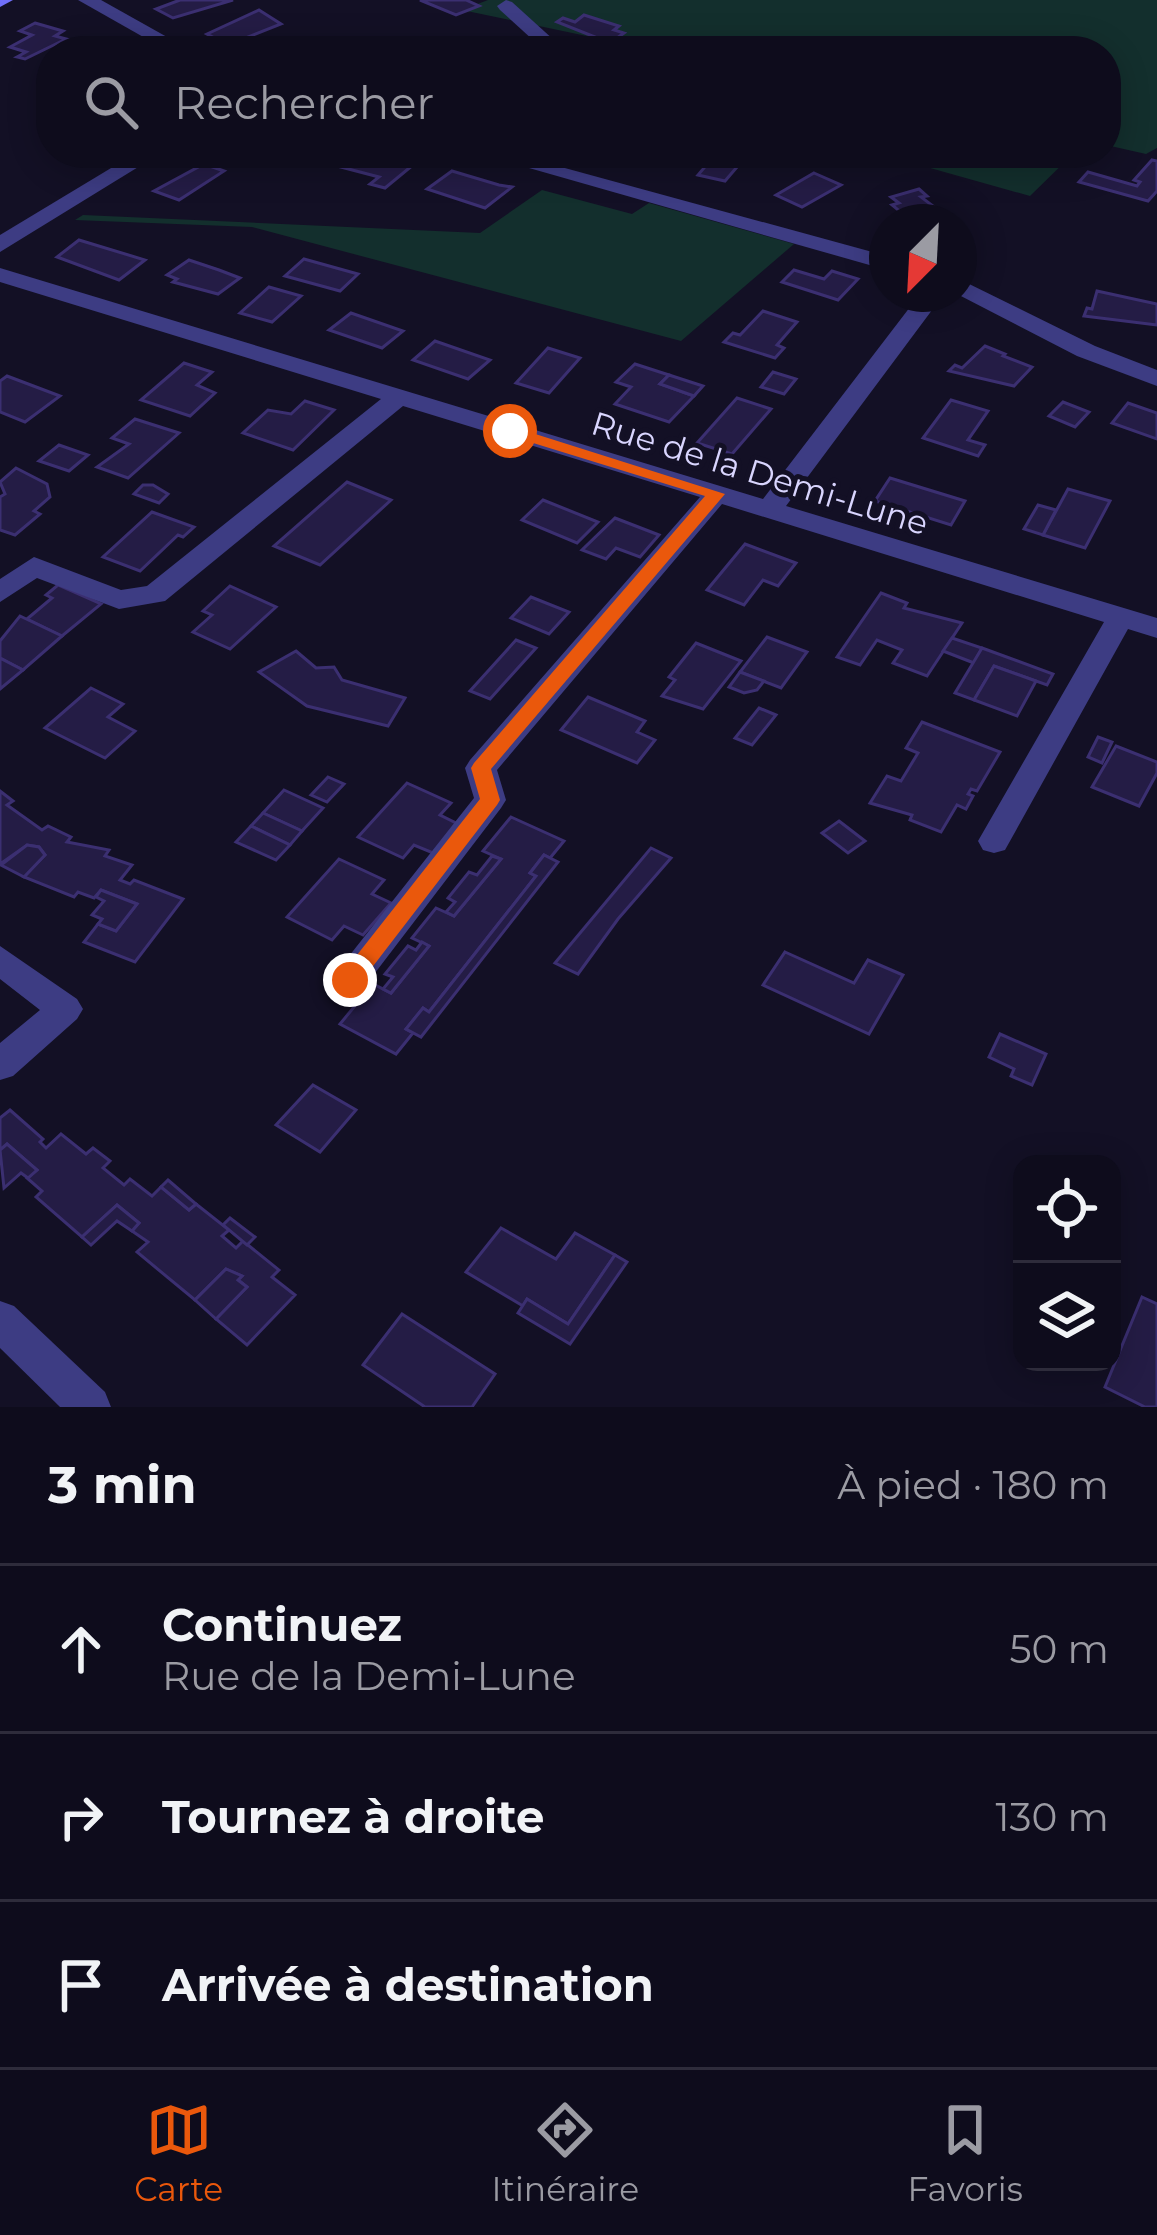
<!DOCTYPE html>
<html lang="fr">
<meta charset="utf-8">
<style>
:root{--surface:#0e0c1c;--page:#171525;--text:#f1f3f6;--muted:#9b9ba3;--line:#2e2c3b;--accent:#ea580c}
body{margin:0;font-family:Montserrat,sans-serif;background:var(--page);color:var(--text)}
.controls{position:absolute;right:36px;bottom:36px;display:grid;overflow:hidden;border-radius:24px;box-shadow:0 6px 30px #0003}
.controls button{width:108px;height:108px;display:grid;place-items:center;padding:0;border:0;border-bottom:3px solid var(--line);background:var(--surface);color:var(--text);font:60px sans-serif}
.compass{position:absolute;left:869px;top:204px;width:108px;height:108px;border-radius:50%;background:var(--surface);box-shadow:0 6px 30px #0003;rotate:204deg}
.stop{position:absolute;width:36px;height:36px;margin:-27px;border:9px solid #ea580c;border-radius:50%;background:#fff}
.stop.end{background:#ea580c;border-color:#fff;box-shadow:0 3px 12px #0008}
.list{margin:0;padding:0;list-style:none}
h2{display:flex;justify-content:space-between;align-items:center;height:156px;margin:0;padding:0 48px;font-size:51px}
h2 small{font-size:39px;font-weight:400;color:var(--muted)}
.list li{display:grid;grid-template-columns:78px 1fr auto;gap:36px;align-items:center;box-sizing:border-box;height:168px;padding:0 48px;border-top:3px solid var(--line)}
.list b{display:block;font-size:45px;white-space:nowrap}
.list p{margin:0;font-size:39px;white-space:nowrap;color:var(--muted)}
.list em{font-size:39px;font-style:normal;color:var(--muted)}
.icon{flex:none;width:66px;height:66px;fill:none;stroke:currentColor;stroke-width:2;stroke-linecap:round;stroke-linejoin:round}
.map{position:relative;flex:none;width:1157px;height:1407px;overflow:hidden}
.search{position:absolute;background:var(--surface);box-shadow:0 6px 30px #0003;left:36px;right:36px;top:36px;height:132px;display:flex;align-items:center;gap:30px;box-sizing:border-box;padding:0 42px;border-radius:48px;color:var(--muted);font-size:45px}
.sheet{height:660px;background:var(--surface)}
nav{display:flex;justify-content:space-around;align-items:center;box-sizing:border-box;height:168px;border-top:3px solid var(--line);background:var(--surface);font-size:33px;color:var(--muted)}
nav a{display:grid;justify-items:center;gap:6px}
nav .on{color:var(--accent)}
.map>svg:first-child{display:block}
.green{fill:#132f2d}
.building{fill:#241c45;stroke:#3b2f71;stroke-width:3}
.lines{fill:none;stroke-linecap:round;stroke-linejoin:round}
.street{fill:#3d3c83;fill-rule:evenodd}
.secondary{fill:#706ffa;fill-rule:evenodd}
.route{fill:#ea580c}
.labels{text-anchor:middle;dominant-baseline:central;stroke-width:10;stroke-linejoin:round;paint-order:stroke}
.street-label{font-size:33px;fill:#d9d5fe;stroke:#131025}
</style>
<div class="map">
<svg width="1157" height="1407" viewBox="0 0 1157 1407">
<rect width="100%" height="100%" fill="#131025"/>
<g class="green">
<polygon points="488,0 1157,0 1157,148 1146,154 1106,145 1106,51 634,51 639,47 462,10"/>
<polygon points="877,153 1074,153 1030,196"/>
<polygon points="542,190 632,214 649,203 794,244 681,341 252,227 75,220 83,215 480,233"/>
</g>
<g class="building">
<polygon points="180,0 233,0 173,18 156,9"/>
<polygon points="420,0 466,0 479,6 456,15"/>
<polygon points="259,10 281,24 228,45 207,34"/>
<polygon points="584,15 619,26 614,30 624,33 610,43 557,22 563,18 575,22"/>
<polygon points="35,23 63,31 55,36 66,39 25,59 17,57 26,52 10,47 32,35 20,31"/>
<polygon points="353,153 361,153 413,165 385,188 370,184 379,177 337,166"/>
<polygon points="706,153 749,153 725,181 698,175 715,155"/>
<polygon points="1152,160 1157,161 1157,191 1148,201 1079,182 1088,172 1137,186 1140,182 1134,180"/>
<polygon points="204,164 224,171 179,200 154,191"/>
<polygon points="452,171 499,185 512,187 485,208 427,189"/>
<polygon points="814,173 841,185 802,207 776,195"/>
<polygon points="919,189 927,196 921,197 950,219 913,222 892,205 899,203 891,197"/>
<polygon points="79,240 145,260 119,280 57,257"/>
<polygon points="304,259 358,274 340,291 285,276"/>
<polygon points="189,260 219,270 240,278 218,294 173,282 177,279 167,275"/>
<polygon points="794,270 824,279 832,271 858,279 838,300 782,282"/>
<polygon points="269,287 301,296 272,322 240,313"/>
<polygon points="1097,291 1157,304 1157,325 1084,316 1087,308 1092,309"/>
<polygon points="763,311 797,322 777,345 784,348 775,358 724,342 733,333 740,335"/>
<polygon points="351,313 403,331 382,348 329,330"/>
<polygon points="435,341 490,360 468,379 413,360"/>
<polygon points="985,346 1005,354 1003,356 1032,367 1014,386 949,371 955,365 962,368"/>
<polygon points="548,348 580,358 549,393 516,383"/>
<polygon points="184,363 212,372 197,385 215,393 190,416 141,400"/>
<polygon points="635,364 669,375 660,384 694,396 669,422 615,404 631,387 616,382"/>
<polygon points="773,372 796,379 784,394 761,387"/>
<polygon points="669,375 703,386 694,396 660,384"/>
<polygon points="7,376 60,396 25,422 0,412 0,381"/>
<polygon points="737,398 771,409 732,454 697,443"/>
<polygon points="951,400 988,411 968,440 985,445 978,456 923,438"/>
<polygon points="305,401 334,410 293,450 243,433 268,410 291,414"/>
<polygon points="1063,402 1089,412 1075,427 1049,416"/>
<polygon points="1128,403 1157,413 1157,439 1112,423"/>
<polygon points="135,419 179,433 128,478 97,467 129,444 112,438"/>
<polygon points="59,445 88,455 69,471 39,461"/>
<polygon points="16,468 47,484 50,497 34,511 40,514 15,535 0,530 0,497 5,494 0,482"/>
<polygon points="890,478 965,501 951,525 875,501"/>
<polygon points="347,482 391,500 320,565 274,546"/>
<polygon points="143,485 153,485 168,494 159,503 134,494"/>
<polygon points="1068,489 1110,501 1085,548 1043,535"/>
<polygon points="543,500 598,522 577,543 522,520"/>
<polygon points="1038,505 1056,510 1043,535 1024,529"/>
<polygon points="152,512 194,527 183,537 178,535 140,571 103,557"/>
<polygon points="615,518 659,535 640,557 616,548 606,559 582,550"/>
<polygon points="745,544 796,563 778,586 763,580 744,605 707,590"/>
<polygon points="58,585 101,604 62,636 27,619 52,598 46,595"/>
<polygon points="230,586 276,607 230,649 193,632 212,615 203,611"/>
<polygon points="881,593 907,603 904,608 962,623 927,676 893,663 902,650 877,640 860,665 837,657"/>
<polygon points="531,597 569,612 549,634 511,618"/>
<polygon points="20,616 62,636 23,670 0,658 0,641"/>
<polygon points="767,637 807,652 781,688 740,672"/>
<polygon points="952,638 982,648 974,663 943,651"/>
<polygon points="516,640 536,648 490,699 470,691"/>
<polygon points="696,643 741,661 703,709 662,696 675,680 669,677"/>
<polygon points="982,648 1053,674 1047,685 994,666 974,700 955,693"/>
<polygon points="296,651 316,668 334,667 342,680 405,698 388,726 307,706 259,672"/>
<polygon points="0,658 23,670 0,689"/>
<polygon points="994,666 1036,681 1017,716 974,700"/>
<polygon points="740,672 764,681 757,690 744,693 729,687"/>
<polygon points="91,688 123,704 108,717 135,731 105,758 45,728"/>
<polygon points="588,697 645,721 637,732 655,740 637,763 561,730"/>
<polygon points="759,708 776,715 752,745 735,738"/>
<polygon points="922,722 1000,752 977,791 971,789 968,794 973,796 966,809 957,805 941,832 910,820 912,815 870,803 887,776 901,781 918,753 906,748"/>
<polygon points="1098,737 1112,742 1102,763 1088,757"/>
<polygon points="1116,746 1157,762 1157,773 1139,806 1092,787"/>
<polygon points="328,777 344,784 327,802 311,795"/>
<polygon points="407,783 451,803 440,815 458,824 433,853 414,845 403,858 358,837"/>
<polygon points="284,790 323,808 302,831 263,813"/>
<polygon points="0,791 13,801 7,805 42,830 48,826 71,837 67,842 109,850 105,856 132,865 120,880 130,884 134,880 183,899 135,962 84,942 98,924 116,931 137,904 101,890 94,898 78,892 74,897 24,877 45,855 39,847 27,845 0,864"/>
<polygon points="263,813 302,831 290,845 251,826"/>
<polygon points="511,817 564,841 550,858 544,855 530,873 536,876 429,1012 423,1008 406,1029 413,1033 396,1054 340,1024 373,984 391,993 429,946 412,938 436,908 454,916 501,859 483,851"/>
<polygon points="839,821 865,841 848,853 822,833"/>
<polygon points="251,826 290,845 276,860 236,842"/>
<polygon points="27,845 39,847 45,855 24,877 1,865"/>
<polygon points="651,848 671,858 618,919 578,974 555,963"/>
<polygon points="544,855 558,862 421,1037 406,1029 423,1008 429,1012 536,876 530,873"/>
<polygon points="492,856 501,859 454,916 446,912 455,902 448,898 469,872 477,875"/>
<polygon points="339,859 384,880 372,894 391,903 363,935 344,926 332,940 287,917"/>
<polygon points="101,890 137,904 116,931 98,924 102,919 92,915 104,901 96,897"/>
<polygon points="422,942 429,946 391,993 383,989 393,977 385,974 408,946 416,950"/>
<polygon points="785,952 854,983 868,960 903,975 869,1034 763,985"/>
<polygon points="1000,1034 1046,1054 1032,1085 1011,1076 1014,1069 989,1057"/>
<polygon points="313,1085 356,1110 320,1152 276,1125"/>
<polygon points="10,1110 43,1139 40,1142 46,1148 61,1134 86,1154 93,1148 110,1161 103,1168 124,1185 130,1179 152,1196 161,1187 189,1210 196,1204 229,1230 222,1236 236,1248 243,1241 279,1270 272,1277 295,1295 247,1345 216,1319 247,1287 238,1280 242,1276 226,1269 195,1300 137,1252 148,1242 132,1231 139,1223 117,1205 82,1237 36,1197 42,1191 27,1178 37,1170 7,1144 0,1150 0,1118"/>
<polygon points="7,1144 37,1170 28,1178 21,1173 4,1188 0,1150"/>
<polygon points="168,1180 196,1204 189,1210 161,1187"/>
<polygon points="117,1205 139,1223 132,1231 117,1221 91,1245 82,1237"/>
<polygon points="230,1218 255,1237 247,1245 223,1225"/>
<polygon points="501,1228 556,1259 575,1233 615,1255 568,1324 527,1299 523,1306 466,1272"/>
<polygon points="615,1255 627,1262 570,1344 518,1313 527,1299 568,1324"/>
<polygon points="226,1269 242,1276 238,1280 247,1287 216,1319 195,1300"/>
<polygon points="1142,1297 1157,1304 1157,1407 1145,1407 1105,1387"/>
<polygon points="402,1314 495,1374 472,1407 425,1407 363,1365"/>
</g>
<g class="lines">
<g class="street">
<polygon points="78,0 101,0 192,51 168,51"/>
<polygon points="506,0 512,2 566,51 545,51 500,10 497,6"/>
<polygon points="136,153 161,153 0,252 0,235"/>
<polygon points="476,153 510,153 887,256 887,270"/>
<polygon points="0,268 763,499 920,294 944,294 786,506 1157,618 1157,638 1128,629 1005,850 994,853 983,850 978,841 1104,622 722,504 497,770 506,800 501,808 362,990 350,994 338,990 333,980 338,970 474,798 465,768 470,760 700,497 403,406 165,601 119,609 37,578 0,602 0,579 34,557 121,590 147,586 381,399 0,282"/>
<polygon points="959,279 1095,346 1157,370 1157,386 1077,356 957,294"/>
<polygon points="0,946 77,999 83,1009 77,1019 13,1076 0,1080 0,1043 40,1010 0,979"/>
<polygon points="0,1301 14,1306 105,1392 111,1407 60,1407 0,1348"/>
</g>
<polygon class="secondary" points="0,0 13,0 0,7"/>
</g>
<polygon class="route" points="510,426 725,494 491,769 500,800 497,805 357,987 342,987 342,974 480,799 471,768 474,763 705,496 504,434 502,431"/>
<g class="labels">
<g class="street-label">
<text transform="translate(760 473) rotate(17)">Rue de la Demi-Lune</text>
</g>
</g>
</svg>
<div class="controls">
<button><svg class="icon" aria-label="locate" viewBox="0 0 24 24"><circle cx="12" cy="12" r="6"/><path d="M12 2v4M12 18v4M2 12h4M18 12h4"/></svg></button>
<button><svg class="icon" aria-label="layers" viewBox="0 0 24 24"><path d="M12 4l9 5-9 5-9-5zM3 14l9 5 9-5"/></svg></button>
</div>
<svg class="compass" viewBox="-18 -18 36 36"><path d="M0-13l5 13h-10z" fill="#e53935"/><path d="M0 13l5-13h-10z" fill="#9b9ba3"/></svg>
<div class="stop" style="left:510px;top:431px"></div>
<div class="stop end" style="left:350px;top:980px"></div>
<div class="search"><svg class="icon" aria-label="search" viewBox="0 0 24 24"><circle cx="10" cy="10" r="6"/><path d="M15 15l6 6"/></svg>Rechercher</div>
</div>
<section class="sheet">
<h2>3 min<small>À pied · 180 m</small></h2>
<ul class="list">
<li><svg class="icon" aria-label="ahead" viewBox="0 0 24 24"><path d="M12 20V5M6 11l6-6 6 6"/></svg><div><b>Continuez</b><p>Rue de la Demi-Lune</p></div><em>50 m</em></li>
<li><svg class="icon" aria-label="right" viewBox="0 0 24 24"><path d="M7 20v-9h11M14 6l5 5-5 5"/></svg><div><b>Tournez à droite</b></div><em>130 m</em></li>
<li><svg class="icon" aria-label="arrive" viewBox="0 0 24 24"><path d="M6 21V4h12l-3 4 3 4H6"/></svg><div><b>Arrivée à destination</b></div></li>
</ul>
</section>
<nav>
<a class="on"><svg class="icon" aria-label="map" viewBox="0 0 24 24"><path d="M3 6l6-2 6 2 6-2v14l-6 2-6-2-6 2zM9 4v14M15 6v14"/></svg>Carte</a>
<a><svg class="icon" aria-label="directions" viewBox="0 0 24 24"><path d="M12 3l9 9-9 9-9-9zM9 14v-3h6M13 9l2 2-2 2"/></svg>Itinéraire</a>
<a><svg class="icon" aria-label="saved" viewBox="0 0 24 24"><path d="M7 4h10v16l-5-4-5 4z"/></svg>Favoris</a>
</nav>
